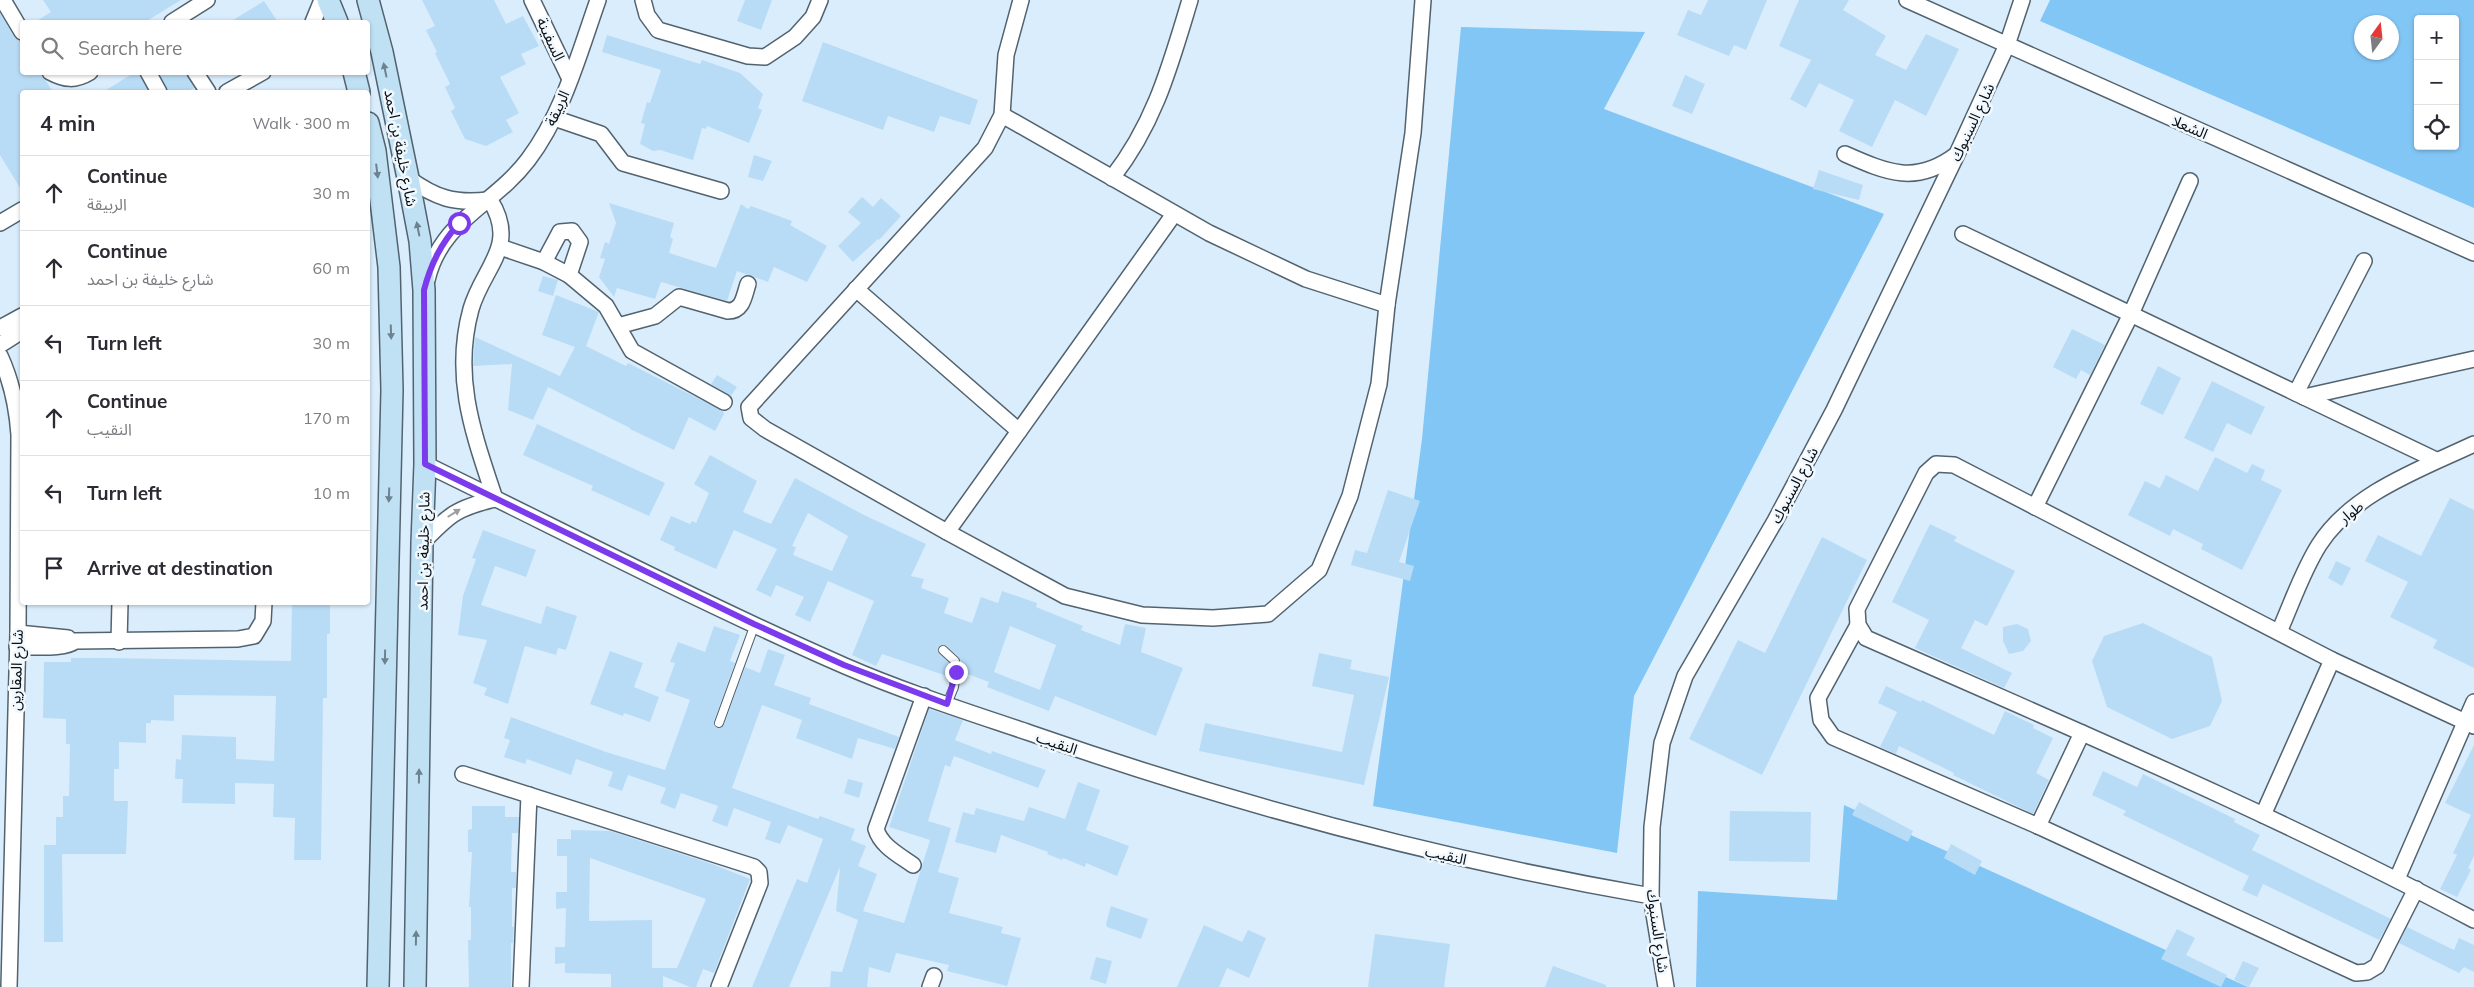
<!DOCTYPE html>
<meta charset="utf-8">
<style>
:root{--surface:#fff;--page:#f7f7f7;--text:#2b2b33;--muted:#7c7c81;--line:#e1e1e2}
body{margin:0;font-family:Mulish,"Noto Sans Arabic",sans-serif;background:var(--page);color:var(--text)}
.controls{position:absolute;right:15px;top:15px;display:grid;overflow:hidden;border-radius:5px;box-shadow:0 1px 4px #0004}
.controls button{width:45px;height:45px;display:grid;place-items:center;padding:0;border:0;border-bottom:1px solid var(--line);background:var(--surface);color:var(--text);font:25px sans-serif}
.compass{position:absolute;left:2354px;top:15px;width:45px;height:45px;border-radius:50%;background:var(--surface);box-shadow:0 1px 4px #0004;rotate:15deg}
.stop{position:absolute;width:15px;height:15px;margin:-11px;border:4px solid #7c3aed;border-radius:50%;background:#fff}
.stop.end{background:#7c3aed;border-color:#fff;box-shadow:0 1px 5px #0008}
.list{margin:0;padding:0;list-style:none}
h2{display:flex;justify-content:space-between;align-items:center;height:65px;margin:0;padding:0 20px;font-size:21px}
h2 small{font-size:16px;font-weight:400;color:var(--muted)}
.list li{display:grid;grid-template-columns:32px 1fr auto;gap:15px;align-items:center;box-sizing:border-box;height:75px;padding:0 20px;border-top:1px solid var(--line)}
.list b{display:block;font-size:19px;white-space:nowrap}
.list p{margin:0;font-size:16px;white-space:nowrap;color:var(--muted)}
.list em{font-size:16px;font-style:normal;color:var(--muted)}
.icon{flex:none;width:28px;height:28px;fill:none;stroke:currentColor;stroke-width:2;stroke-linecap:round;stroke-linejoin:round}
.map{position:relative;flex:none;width:2474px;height:987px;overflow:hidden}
.search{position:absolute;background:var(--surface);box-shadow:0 1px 4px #0004;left:20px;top:20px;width:350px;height:55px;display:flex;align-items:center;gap:12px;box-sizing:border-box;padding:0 18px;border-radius:5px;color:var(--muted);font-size:19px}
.panel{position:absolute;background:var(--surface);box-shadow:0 1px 4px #0004;left:20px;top:90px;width:350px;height:515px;border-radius:5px}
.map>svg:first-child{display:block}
.green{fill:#82c6f6;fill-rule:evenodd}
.building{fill:#b9dcf6;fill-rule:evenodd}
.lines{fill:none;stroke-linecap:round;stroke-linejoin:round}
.lane-casing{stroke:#52636f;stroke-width:10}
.street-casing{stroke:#52636f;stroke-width:18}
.secondary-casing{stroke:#52636f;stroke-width:24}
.lane{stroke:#fff;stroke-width:8}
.street{stroke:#fff;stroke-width:15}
.secondary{stroke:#c0e1f4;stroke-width:21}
.oneway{fill:#6d828e}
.oneway2{fill:#9c9ea0}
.route{stroke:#7c3aed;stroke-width:6}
.labels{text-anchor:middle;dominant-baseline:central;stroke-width:5;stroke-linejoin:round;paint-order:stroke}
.street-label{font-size:15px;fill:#070d11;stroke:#f1f9ff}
</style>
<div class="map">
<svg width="2474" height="987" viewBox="0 0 2474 987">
<rect width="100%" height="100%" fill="#daedfc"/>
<g class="green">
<path d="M2050 0H2474V208L2040 21ZM2418 19H2455V146H2418ZM2362 22H2392V52H2362Z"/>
<polygon points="1461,27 1645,32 1604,109 1884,214 1634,696 1617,853 1373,806 1422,439"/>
<polygon points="1844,805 2248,987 1696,987 1698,891 1837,900"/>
</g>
<g class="building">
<polygon points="43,0 181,0 145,22 35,22 51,12"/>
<polygon points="422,0 494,0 506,24 523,16 539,46 521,54 526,64 500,77 519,113 506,120 513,132 486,146 465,139 451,111 455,108 445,87 450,84 435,53 437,52 426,30 435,26"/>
<polygon points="745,0 772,0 761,30 737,21"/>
<polygon points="1708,0 1767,0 1746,50 1734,45 1729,56 1677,35 1688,10 1701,15"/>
<polygon points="1799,0 1849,0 1843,10 1886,36 1875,55 1906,70 1926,34 1959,49 1926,116 1895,100 1872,147 1839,131 1854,100 1819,83 1806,108 1790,99 1811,60 1779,46"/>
<polygon points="264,1 278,22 230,22"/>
<polygon points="0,13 14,37 22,43 22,72 40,72 53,92 22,92 22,191 0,155"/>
<polygon points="607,35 700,64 702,60 740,73 763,94 758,108 762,110 749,143 707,126 706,129 702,128 693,160 660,150 653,151 640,144 645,124 641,123 647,102 650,103 661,70 602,52"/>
<polygon points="823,42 978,100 970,125 940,116 934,132 888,116 883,130 802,101"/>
<polygon points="135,72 139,72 149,92 103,92"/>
<polygon points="159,73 186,73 194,88 186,92 168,92"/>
<polygon points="1685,75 1705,84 1692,114 1672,106"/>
<polygon points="754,155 772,161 763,181 748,177"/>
<polygon points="1819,170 1863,185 1859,200 1813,189"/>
<polygon points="862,197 873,207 881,198 901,216 879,240 878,239 853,262 838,246 861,223 848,212"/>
<polygon points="609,203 674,223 670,237 673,239 669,253 716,268 741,204 748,209 751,206 792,221 790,225 827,246 807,282 774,267 768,282 737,271 727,301 661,282 655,299 617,288 614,297 599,277 605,259 600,258 605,242 609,244 616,223"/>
<polygon points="543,276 558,280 553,296 538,291"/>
<polygon points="556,295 599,312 586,346 626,366 628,363 723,411 724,414 715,431 689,417 674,450 630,429 630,428 548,387 533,420 508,410 512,364 473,366 475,337 560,376 575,347 542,335"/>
<polygon points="2072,329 2105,345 2090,375 2081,370 2076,379 2053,367"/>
<polygon points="2158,366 2181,378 2163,415 2140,404"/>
<polygon points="717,375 737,387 731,396 711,384"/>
<polygon points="2212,381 2265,407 2251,435 2227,423 2213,452 2184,438"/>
<polygon points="537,424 665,483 649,516 591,490 593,486 523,455"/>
<path d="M710 455 757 481 743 512 771 524 795 478 864 515 926 544 911 576 924 579 921 588 949 598 944 613 972 623 981 597 998 603 1002 591 1037 603 1036 607 1083 626 1081 630 1120 645 1125 624 1146 628 1141 652 1183 668 1156 736 1055 696 1049 711 987 687 989 682 962 672 959 657 945 645 939 646 938 651 950 664 947 676 882 654 876 666 852 655 874 601 828 581 810 622 795 615 804 597 776 585 771 597 756 590 777 549 734 530 716 569 674 550 675 547 660 540 671 516 690 524 692 521 696 523 709 493 694 484ZM808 513 848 536 832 571 793 555 796 547 792 546ZM1010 626 1056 645 1040 690 994 672Z"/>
<polygon points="2215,457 2247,473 2252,464 2265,470 2261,480 2282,490 2242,570 2201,549 2203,544 2173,529 2170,536 2128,515 2145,481 2160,488 2166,475 2198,491"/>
<polygon points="1388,490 1420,501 1399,562 1414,566 1410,581 1351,565 1355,550 1367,553"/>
<polygon points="2450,498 2474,510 2474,668 2433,648 2437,640 2390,617 2408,582 2365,561 2378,535 2421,556"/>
<polygon points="1930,524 1957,537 1954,541 2015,571 1987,626 1975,620 1961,648 2012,673 2004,688 1915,648 1929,620 1892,602"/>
<polygon points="483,530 536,550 526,577 495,566 481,605 541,624 546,606 577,616 566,650 558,648 556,655 525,646 508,704 484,695 487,688 473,683 487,640 458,635 463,596 476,559 472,558"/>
<polygon points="1822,537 1867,560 1762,775 1689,739 1738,640 1765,653"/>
<polygon points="2336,561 2351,568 2342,586 2328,578"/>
<polygon points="292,602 330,602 330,634 327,634 327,698 323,698 321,860 294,860 295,818 273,817 274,784 235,783 235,804 182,803 183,779 175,779 176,759 181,760 182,735 236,737 236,759 274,761 276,696 174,695 174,721 151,720 151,723 146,723 146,743 119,742 119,769 114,769 114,801 128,801 126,854 62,854 63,942 44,942 44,845 56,845 56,817 63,817 63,796 69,796 70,744 66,744 66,719 43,718 44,662 71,662 71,658 108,658 291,661"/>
<polygon points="2143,623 2212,657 2222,701 2210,726 2172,739 2107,707 2092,661 2104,636"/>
<polygon points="2017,624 2028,629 2031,641 2023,651 2009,654 2003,641 2003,627"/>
<polygon points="714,626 740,635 730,661 735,663 714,721 717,728 720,728 724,725 745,667 760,673 768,649 785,655 774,685 811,698 809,704 899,737 895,749 858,738 852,759 796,738 802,720 762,705 732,788 818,819 820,816 855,829 851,840 866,846 858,866 877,874 863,911 904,923 930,840 889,827 929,709 963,720 955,740 991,754 992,751 1046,770 1038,788 954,756 950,767 945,765 928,821 951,828 938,872 959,878 949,913 1003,927 1001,933 1021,938 1007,986 947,971 949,965 896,953 890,973 869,967 867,987 830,987 831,971 842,972 858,920 836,911 840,867 789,987 752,987 797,879 807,883 823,839 788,825 780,844 765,839 771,822 734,808 727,827 712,821 718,806 681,793 675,809 660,803 666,788 628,775 622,791 608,786 613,772 576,759 571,775 527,759 525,764 504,757 510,740 504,738 511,717 606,752 665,770 690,700 665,691 675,663 670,662 678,642 705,652"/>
<polygon points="610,651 643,663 634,687 659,697 650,722 624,713 623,716 590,704"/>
<polygon points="1319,653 1352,660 1350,669 1389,677 1364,785 1199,751 1205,723 1342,752 1354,695 1312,686"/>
<polygon points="1886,686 1921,702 1922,700 1994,735 2005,711 2034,725 2033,728 2053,738 2036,773 2049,780 2033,814 1953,775 1954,773 1899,746 1896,754 1880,747 1897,712 1878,703"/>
<polygon points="2474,745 2474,856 2468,868 2471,870 2457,897 2440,889 2457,855 2453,853 2471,815 2445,803"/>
<polygon points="2103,771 2137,787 2143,774 2235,819 2234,822 2260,835 2252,850 2391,919 2379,940 2263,884 2257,897 2242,890 2249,876 2123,815 2126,811 2092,795"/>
<polygon points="848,779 863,783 859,798 844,793"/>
<polygon points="1078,782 1100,790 1086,830 1129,846 1117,876 1086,863 1085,867 1063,858 1062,860 1047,854 1048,852 1001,835 996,853 955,842 963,812 974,815 976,808 1024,821 1029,807 1065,819"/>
<polygon points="1859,802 1913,831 1908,842 1852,815"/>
<polygon points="472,806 505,806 505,817 519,817 518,833 512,833 511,872 516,872 516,888 512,888 512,927 514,927 513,943 511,943 511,987 469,987 468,940 471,940 471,907 469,907 472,852 468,852 468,830 472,829"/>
<polygon points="1730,811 1811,812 1810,862 1729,861"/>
<path d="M571 830 610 831 712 864 750 879 714 973 703 969 696 987H690L663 976V987H611V974L565 973V963L555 964V947H565L566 908 556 909V892H567V856H557V839H571ZM590 858 706 899 677 968H652V920L589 921Z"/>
<polygon points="1951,844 1982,861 1975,875 1944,858"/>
<polygon points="1111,906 1148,919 1141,939 1107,927 1106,924"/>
<polygon points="1204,925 1242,942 1248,930 1266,938 1249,978 1227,968 1219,987 1177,987"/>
<polygon points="2407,927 2454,950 2459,938 2474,945 2474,972 2464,967 2459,973 2399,943"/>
<polygon points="2177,929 2195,938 2186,955 2227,975 2221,987 2161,959"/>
<polygon points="1375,934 1450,944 1444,987 1368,987"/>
<polygon points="1096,957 1112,961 1106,984 1090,979"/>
<polygon points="2243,961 2259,968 2249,987 2234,980"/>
<polygon points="1553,966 1606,985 1606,987 1545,987"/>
</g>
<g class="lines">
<g class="lane-casing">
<g id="lane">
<polyline points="943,650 955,661 956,672 954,687 947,704"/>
<polyline points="719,723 755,624"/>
</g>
</g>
<g class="street-casing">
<g id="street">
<polyline points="3,0 22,32"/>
<polyline points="532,0 570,79"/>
<polyline points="643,0 647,15 658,30 748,56 765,57 795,37 813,17 820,0"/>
<polyline points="1021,0 1006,55 1002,115 985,148 749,407 751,418 765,429 947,532 1065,596 1142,615 1213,618 1268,614 1319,570 1350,496 1379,384 1387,305 1413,133 1423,0"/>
<polyline points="1907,0 2474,253"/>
<polyline points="172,22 207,0"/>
<polyline points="313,22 322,0"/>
<path d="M50 72C65 80 75 81 90 72"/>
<polyline points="148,72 159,92"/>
<polyline points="195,72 208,92"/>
<polyline points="227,92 263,72"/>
<polyline points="1002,115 1209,233 1306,279 1387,305"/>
<polyline points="554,118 601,134 623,163 721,191"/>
<path d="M1845 154C1888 173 1916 185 1956 155"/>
<path d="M408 178C436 198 454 204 488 200"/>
<path d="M1112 178C1155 123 1170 66 1190 0"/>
<path d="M490 200C519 246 483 267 471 309 452 378 474 435 495 499"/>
<polyline points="0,223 22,210"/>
<polyline points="1963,234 2436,460"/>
<polyline points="500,247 544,262 569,275 606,306 632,351 724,402"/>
<polyline points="544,262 560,232 572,231 580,242 569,275"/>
<path d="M427 280C441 220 493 206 528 160 563 114 579 54 598 0"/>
<polyline points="856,289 1019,431"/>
<path d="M618 326 655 316 679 297 728 311C743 311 744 296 748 284"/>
<polyline points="0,328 22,316"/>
<polyline points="0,345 22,331"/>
<path d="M0 356C12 382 17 406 19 435L18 633 9 987"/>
<polyline points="2296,393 2364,261"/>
<polyline points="2304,397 2474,359"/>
<path d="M425 464C565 532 703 604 845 666 905 692 968 712 1030 733 1234 804 1438 859 1651 896"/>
<polyline points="2035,507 2131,314 2190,181"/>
<polyline points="947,532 1174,214"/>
<path d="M422 543C449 515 456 508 495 499"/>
<polyline points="1858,625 1818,698 1821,720 1833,737 2038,826 2356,973 2367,972 2377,966 2416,889"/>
<path d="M2279 632C2292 603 2302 572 2319 545 2352 493 2421 469 2474 444"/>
<polyline points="18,633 68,638"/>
<polyline points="119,642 120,602"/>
<path d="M17 647C31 646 65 650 75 641L238 639 254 636 263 621 264 602"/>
<path d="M2474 726 2332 660 1954 465 1936 464 1926 473 1857 609 1858 625 1866 638C2070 728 2277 815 2474 920"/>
<polyline points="463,774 754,867 759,872 760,883 719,987"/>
<polyline points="2263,815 2332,660"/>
<polyline points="2038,826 2082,733"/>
<path d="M913 865C899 855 881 846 876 829L924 696"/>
<polyline points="2397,879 2474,702"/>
<polyline points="521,987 529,795"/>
<polyline points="930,987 934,976"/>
<polyline points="1666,987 1651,896 1652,827 1662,743 1685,676 1775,521 1834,410 1957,154 2007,45 2022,0"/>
</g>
</g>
<g class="secondary-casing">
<g id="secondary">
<polyline points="328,0 337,22"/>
<polyline points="368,0 382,52 408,178 420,241 424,290 425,464 422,543 415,987"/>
<polyline points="354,72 359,92"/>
<polyline points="368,123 375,151 389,267 392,390 378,987"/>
</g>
</g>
<use href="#lane" class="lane"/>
<use href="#street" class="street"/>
<use href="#secondary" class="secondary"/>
</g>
<defs><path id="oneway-solid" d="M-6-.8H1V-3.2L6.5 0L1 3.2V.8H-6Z" transform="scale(1.25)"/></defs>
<g class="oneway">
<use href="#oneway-solid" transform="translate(385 70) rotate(-102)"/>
<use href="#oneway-solid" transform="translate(377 171) rotate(83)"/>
<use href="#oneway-solid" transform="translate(418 229) rotate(-101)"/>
<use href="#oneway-solid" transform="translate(391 332) rotate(88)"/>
<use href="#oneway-solid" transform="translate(389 495) rotate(92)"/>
<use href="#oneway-solid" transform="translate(385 657) rotate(91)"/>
<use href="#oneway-solid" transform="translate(419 776) rotate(-89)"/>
<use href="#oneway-solid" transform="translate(416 938) rotate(-89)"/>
</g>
<use class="oneway2" href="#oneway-solid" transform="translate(454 513) rotate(-32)"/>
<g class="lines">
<path class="route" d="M459 223C441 244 431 263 424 290L425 464 754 624 844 665 947 704 956 672"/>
</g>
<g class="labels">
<g class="street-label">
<text transform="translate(551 39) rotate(65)">السفينة</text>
<text transform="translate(557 108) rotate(-65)">الربيقة</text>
<text transform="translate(1972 122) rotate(-65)">شارع السنبوك</text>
<text transform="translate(2190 127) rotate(24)">الشعلا</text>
<text transform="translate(401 148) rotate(79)">شارع خليفة بن احمد</text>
<text transform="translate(1794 485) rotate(-62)">شارع السنبوك</text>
<text transform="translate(2351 512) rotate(-39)">طوار</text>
<text transform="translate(423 551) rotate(-89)">شارع خليفة بن احمد</text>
<text transform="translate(16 670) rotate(-88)">شارع المقارين</text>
<text transform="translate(1057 743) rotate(19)">النقيب</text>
<text transform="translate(1446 855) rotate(13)">النقيب</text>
<text transform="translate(1658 931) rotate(82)">شارع السنبوك</text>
</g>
</g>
</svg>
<div class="controls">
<button>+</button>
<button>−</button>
<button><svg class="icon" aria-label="locate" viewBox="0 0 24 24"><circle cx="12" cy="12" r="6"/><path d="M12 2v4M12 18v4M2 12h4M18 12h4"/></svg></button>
</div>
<svg class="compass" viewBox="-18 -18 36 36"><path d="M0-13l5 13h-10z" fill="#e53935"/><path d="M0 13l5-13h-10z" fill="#7c7c81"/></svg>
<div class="stop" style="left:459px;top:223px"></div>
<div class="stop end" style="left:956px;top:672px"></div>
<div class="search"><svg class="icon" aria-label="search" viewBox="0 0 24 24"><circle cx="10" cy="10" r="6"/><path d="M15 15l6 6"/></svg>Search here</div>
<section class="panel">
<h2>4 min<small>Walk · 300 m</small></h2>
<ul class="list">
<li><svg class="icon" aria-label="ahead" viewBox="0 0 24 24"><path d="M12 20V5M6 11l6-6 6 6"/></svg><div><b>Continue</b><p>الربيقة</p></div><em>30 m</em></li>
<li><svg class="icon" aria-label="ahead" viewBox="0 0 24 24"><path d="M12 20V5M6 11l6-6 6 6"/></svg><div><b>Continue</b><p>شارع خليفة بن احمد</p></div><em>60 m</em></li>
<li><svg class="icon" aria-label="left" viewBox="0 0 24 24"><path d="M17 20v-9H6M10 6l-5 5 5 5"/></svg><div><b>Turn left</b></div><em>30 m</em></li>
<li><svg class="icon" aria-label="ahead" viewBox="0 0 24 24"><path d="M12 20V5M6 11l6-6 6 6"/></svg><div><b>Continue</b><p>النقيب</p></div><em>170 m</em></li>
<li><svg class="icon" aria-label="left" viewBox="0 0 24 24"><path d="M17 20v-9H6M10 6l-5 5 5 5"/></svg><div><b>Turn left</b></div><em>10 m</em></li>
<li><svg class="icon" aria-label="arrive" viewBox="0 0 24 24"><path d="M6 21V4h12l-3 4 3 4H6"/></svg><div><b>Arrive at destination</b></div></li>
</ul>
</section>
</div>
